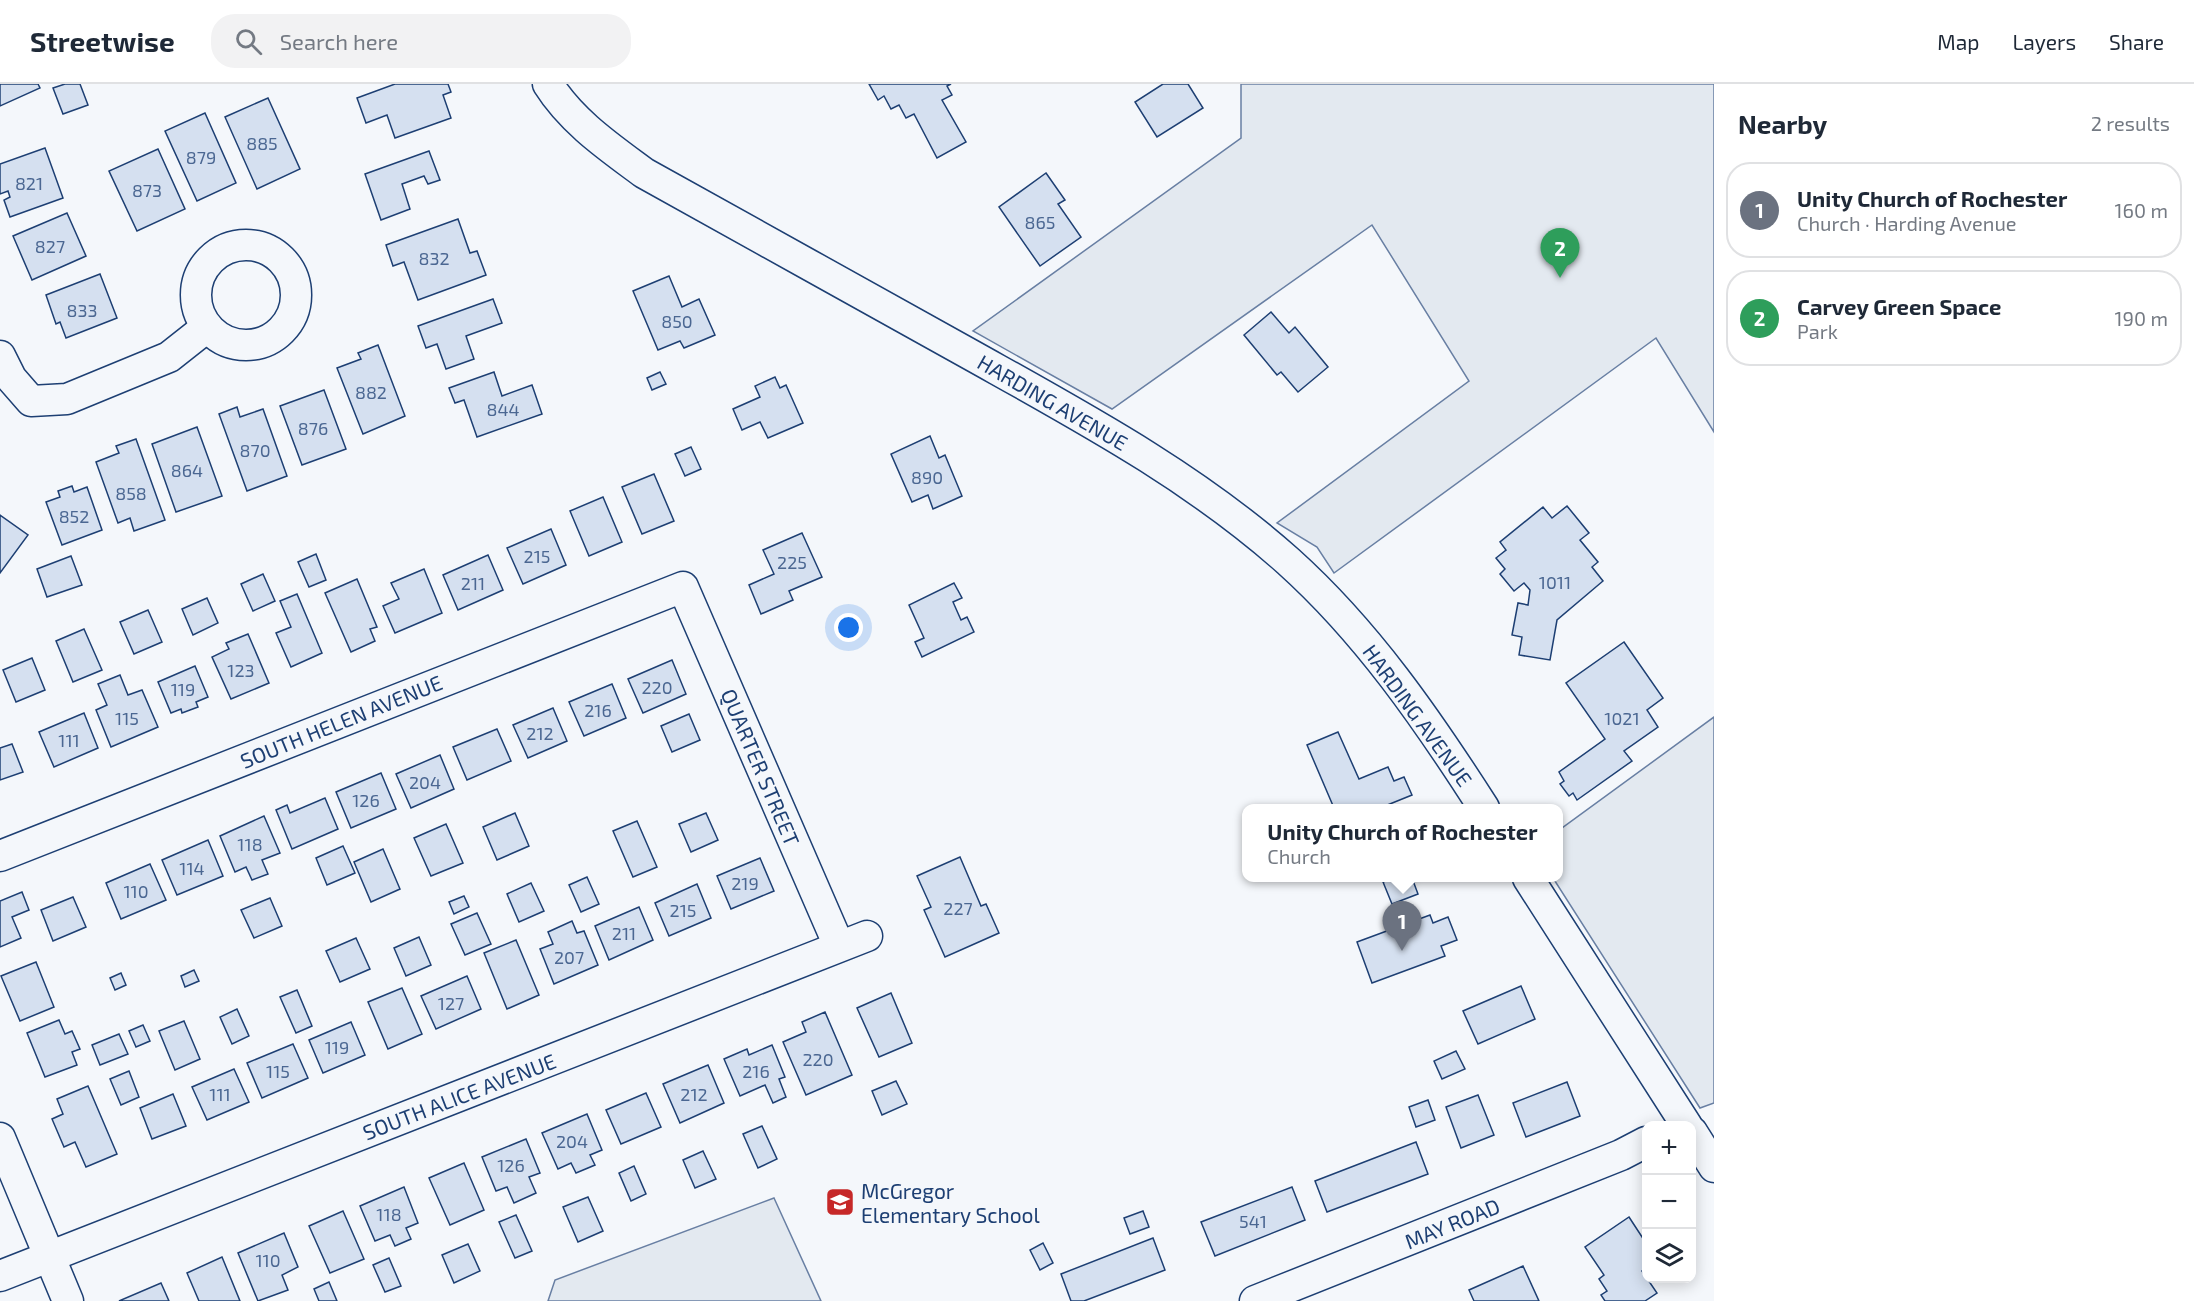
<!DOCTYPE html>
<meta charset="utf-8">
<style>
:root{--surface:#fff;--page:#f2f2f3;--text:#1f2937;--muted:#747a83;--line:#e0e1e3;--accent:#2563eb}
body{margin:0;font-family:"Exo 2",sans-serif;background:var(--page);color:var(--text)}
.controls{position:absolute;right:18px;bottom:18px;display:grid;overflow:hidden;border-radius:12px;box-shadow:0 3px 15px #0003}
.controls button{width:54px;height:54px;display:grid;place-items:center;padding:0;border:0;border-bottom:2px solid var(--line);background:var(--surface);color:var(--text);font:30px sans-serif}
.you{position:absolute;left:849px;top:544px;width:21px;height:21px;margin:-15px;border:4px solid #fff;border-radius:50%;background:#1a73e8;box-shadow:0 0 0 9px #1a73e833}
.badge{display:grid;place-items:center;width:39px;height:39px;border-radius:50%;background:var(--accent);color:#fff;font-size:20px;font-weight:700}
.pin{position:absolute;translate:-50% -50px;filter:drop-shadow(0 2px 3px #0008)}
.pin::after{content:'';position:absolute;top:32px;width:21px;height:18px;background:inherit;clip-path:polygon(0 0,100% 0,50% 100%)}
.popup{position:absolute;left:1242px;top:720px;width:321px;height:78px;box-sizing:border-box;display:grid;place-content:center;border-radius:12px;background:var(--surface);filter:drop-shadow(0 2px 4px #0005);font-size:20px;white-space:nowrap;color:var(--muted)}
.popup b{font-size:22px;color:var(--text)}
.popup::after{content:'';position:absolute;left:50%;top:100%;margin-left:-12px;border:12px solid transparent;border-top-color:var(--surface)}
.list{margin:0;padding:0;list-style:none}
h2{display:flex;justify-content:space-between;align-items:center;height:78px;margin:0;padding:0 24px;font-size:26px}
h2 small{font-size:20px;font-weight:400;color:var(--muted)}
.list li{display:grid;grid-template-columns:39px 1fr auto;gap:18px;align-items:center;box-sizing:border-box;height:96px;margin:0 12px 12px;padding:0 12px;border:2px solid var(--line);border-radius:24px}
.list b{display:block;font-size:22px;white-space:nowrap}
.list p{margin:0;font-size:20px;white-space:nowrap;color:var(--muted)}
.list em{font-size:20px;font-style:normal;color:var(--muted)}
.icon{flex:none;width:33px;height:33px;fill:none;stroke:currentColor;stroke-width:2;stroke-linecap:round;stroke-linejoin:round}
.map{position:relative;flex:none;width:1714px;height:1217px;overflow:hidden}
header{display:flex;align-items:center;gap:36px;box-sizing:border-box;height:84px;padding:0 30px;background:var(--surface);border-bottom:2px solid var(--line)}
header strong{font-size:28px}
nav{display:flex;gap:33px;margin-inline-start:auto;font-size:21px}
.search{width:420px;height:54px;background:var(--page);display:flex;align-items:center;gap:15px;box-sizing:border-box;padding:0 21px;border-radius:24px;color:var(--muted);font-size:22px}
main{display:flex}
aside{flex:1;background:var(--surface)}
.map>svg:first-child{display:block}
.green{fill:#e3e9f0;stroke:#687fa3;stroke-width:1.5}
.building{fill:#d5e0f0;stroke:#1d3f73;stroke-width:1.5}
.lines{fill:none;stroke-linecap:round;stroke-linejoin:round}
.minor-casing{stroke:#1d3f73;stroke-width:33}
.minor{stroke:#f4f7fb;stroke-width:30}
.labels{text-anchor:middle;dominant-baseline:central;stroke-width:4.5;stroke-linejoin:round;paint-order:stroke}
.number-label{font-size:18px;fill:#4b6792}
.street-label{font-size:21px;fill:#1d3f73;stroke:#f4f7fb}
.poi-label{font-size:21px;fill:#1d3f73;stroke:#f4f7fb;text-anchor:start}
</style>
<header>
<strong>Streetwise</strong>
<div class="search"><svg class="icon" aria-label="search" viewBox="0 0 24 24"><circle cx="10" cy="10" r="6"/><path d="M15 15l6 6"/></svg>Search here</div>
<nav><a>Map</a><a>Layers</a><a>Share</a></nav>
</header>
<main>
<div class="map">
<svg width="1714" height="1217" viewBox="0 0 1714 1217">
<rect width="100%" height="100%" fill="#f4f7fb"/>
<g class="green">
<polygon points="1241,0 1714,0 1714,348 1656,254 1334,489 1317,463 1277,439 1469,297 1372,141 1112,325 973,247 1241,54"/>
<polygon points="1714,633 1714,1019 1700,1024 1553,794 1558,794 1558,747"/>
<polygon points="774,1114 821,1217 548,1217 555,1196"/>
</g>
<g class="building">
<polygon points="0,0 38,0 40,4 0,22"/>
<polygon points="65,0 80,0 88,21 63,30 53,4"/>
<polygon points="395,0 448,0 451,8 443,11 451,34 395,54 387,31 366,39 357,14"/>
<polygon points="869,0 951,0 947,2 952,11 942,16 966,58 937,74 914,30 906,34 899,21 891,25 884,12 878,16"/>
<polygon points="1163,0 1188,0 1203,24 1157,53 1135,18"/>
<polygon points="268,14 300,85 257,105 225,33"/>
<polygon points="205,29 236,99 197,117 165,47"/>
<polygon points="45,64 63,114 10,133 4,116 10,113 8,107 0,110 0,80"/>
<polygon points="158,65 185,125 137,147 109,87"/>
<polygon points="429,67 440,96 428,100 424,92 402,100 410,125 381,136 365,90"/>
<polygon points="1046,89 1065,116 1058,120 1081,153 1040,182 999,123"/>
<polygon points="67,129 86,172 32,196 13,152"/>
<polygon points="458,135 470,169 477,167 486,191 418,216 404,178 393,182 386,161"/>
<polygon points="100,190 117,234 66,254 60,238 56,240 46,211"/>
<polygon points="669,192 682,223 699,215 715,251 684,264 680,257 658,266 633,207"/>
<polygon points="493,215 502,239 466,252 474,275 446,285 437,260 426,264 418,242"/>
<polygon points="1271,228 1289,249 1295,243 1328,283 1298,308 1281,288 1277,291 1244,251"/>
<polygon points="378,261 405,332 363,350 337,284 361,275 358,269"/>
<polygon points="494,288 502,312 532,301 542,330 477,353 464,316 455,319 449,304"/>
<polygon points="660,288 666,300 652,306 647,294"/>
<polygon points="775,293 780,304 786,301 803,339 768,354 760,338 742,346 733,325 760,313 755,302"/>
<polygon points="324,306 346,365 302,381 280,322"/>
<polygon points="237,323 240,333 263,325 287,392 247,407 219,330"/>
<polygon points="197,343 222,412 176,428 152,360"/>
<polygon points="930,352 939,374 945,371 962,412 933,425 928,411 912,418 891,370"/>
<polygon points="136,355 165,436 134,447 130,434 118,439 96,378 119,369 116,362"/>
<polygon points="691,363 701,385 685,392 675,370"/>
<polygon points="654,390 674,437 642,450 622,403"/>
<polygon points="72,402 74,408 87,403 102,446 62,461 46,418 60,413 58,407"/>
<polygon points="603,413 622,458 589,472 570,427"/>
<polygon points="1567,422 1589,449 1580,456 1598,478 1592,483 1603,497 1557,536 1550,576 1519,571 1522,553 1512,551 1518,519 1528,521 1530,506 1524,499 1514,507 1500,490 1505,485 1496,474 1506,466 1500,458 1543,423 1552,434"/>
<polygon points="0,431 28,451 0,489"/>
<polygon points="551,445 566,481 523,500 507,464"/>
<polygon points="802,449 822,493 789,507 793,516 761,530 749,501 774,490 763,466"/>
<polygon points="316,470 326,496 309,503 298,478"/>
<polygon points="488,471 503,506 458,526 443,491"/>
<polygon points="71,472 82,501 47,513 37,485"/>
<polygon points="424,485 442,529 395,549 383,522 399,515 391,499"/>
<polygon points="263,490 275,517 253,527 241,500"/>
<polygon points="357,495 377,543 370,545 375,557 351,568 325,509"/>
<polygon points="954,499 962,514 953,518 961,536 967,533 974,548 922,573 915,558 924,554 909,521"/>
<polygon points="297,510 322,569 291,583 276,549 291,543 280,517"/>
<polygon points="207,514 218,539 193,551 182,525"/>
<polygon points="148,526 162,558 134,570 120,538"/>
<polygon points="84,545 102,586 73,598 56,557"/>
<polygon points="248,550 269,599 231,615 212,573 229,565 226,559"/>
<polygon points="1624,558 1663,614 1647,626 1658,643 1624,667 1632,677 1577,716 1573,709 1569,712 1560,700 1564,697 1559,688 1605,655 1566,599"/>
<polygon points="32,574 45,606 16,618 3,586"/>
<polygon points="672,576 686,610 643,629 628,595"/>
<polygon points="195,582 208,613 196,618 198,623 182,629 181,625 171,629 158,598"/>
<polygon points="120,591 128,611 142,606 158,643 111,663 96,626 107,621 98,600"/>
<polygon points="612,600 626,634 584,652 569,618"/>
<polygon points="553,624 567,657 528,674 513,641"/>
<polygon points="84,629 98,664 54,683 39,648"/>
<polygon points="689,630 700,656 672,668 661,642"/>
<polygon points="497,645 511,677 467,696 453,663"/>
<polygon points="1338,648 1359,695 1388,683 1394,697 1404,693 1412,711 1380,724 1334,724 1307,661"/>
<polygon points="12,660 23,688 0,696 0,664"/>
<polygon points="440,671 454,705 411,724 396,690"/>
<polygon points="381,689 396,725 351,744 336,708"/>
<polygon points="325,714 338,745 292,765 276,726 287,721 290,729"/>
<polygon points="515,729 529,762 497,776 483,743"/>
<polygon points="706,729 718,756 691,768 679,740"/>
<polygon points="264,732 280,769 262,776 268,790 252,796 246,783 235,788 220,752"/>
<polygon points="637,737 657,783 633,793 613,747"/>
<polygon points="446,740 463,779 431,792 414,754"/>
<polygon points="208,756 223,792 177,811 162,776"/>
<polygon points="343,762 355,789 327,801 316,774"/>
<polygon points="383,765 400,805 371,818 354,778"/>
<polygon points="960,773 981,822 986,820 999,849 945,873 924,826 931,823 917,792"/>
<polygon points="760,774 774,807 731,825 717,792"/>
<polygon points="150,780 166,816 121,835 106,799"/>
<polygon points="587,793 599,820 581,828 569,801"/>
<polygon points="1393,794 1412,794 1418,810 1392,820 1383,798"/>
<polygon points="531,799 544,827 519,838 507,810"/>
<polygon points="697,800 711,834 669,852 655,819"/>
<polygon points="22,808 29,826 12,833 21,854 0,863 0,817"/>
<polygon points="464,812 469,823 454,830 449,818"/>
<polygon points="73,813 86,843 53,857 41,826"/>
<polygon points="270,814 282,842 254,854 241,826"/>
<polygon points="639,823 653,856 609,876 595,842"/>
<polygon points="477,829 491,860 465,871 451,840"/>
<polygon points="1430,831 1433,839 1448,833 1457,856 1441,862 1445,872 1372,899 1357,858"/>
<polygon points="572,837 577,849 584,847 598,881 554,900 540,865 553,860 548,848"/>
<polygon points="419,853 431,881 406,892 394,864"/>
<polygon points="356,854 370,885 340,898 326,867"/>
<polygon points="516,856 539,911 507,925 484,869"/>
<polygon points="36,878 54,923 20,937 1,892"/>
<polygon points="194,886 199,897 185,903 181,892"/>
<polygon points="121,889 126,901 115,906 110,894"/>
<polygon points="467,892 481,925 436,945 421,912"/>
<polygon points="1521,902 1535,935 1478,960 1463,927"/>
<polygon points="402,904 422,950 388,965 368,918"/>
<polygon points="297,906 312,942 296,949 280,913"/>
<polygon points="891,909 912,959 879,973 857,924"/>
<polygon points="237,925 249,952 232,960 220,933"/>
<polygon points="825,928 852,991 806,1011 783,958 806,948 802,938"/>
<polygon points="59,936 65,950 72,947 80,965 72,968 77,981 45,993 27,949"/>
<polygon points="184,937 200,975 175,986 159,947"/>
<polygon points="351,938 365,971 323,989 309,956"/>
<polygon points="143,941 150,957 136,963 129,947"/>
<polygon points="119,950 128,970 100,981 92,961"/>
<polygon points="293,960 308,994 262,1014 247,979"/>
<polygon points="772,961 785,993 779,995 786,1013 773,1019 765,1001 740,1012 724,975 747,965 749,971"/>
<polygon points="1456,967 1465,985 1442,995 1434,977"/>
<polygon points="708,981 724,1019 680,1039 663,1000"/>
<polygon points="234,985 249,1018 207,1036 192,1003"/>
<polygon points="129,987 139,1013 121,1021 110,995"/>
<polygon points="896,997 907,1020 882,1031 872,1007"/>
<polygon points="1567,998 1580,1032 1526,1053 1513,1019"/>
<polygon points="88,1002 117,1070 86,1083 75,1058 64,1063 52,1035 63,1030 57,1015"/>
<polygon points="646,1009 661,1043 621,1060 606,1026"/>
<polygon points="173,1010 186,1042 152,1055 140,1024"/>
<polygon points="1478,1011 1494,1051 1461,1064 1446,1023"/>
<polygon points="1428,1016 1435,1036 1416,1043 1409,1023"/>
<polygon points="587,1030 602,1066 590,1071 595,1081 576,1089 571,1079 558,1085 542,1049"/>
<polygon points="762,1042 777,1075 758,1084 743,1050"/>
<polygon points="526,1055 540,1089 529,1093 536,1109 514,1119 507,1103 496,1107 482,1073"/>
<polygon points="1416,1058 1428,1090 1327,1128 1315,1097"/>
<polygon points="703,1067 716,1095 695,1104 683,1076"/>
<polygon points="464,1079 484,1126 450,1141 429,1094"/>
<polygon points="634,1082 646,1110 631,1117 619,1089"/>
<polygon points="404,1103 418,1139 406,1144 411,1155 395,1162 390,1151 375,1157 360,1122"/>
<polygon points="1292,1103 1305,1136 1215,1172 1201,1138"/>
<polygon points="588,1113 603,1147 578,1158 563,1123"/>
<polygon points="343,1127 364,1175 330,1189 309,1142"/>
<polygon points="1143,1127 1149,1143 1130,1150 1124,1134"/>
<polygon points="516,1131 532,1167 515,1174 499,1138"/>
<polygon points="1629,1133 1646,1159 1646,1185 1642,1187 1657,1209 1645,1217 1605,1217 1601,1211 1607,1207 1599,1195 1604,1191 1585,1163"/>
<polygon points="284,1149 298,1183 282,1191 288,1206 258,1217 238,1169"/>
<polygon points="1153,1154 1165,1186 1084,1217 1071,1217 1061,1190"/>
<polygon points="1043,1159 1053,1179 1040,1186 1030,1166"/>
<polygon points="468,1160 480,1187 454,1199 442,1171"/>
<polygon points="222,1173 240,1217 199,1217 187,1189"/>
<polygon points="389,1174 401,1202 385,1208 373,1181"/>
<polygon points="1523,1182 1539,1217 1474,1217 1469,1206"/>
<polygon points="329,1198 337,1217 319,1217 314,1205"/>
<polygon points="161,1199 169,1217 119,1217"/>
</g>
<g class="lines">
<g class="minor-casing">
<g id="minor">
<path d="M548 0C572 38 609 63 644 89 754 150 863 211 973 272 1082 333 1194 393 1288 477 1367 548 1427 635 1484 724"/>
<circle cx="246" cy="211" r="50"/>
<polyline points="0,272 11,294 31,317 67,315 169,273 207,243"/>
<polyline points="0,772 683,503 839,862"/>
<polyline points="1528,794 1687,1042"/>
<polyline points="1692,1048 1714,1083"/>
<polyline points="0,1054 68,1217"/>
<polyline points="0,1192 867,852"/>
<polyline points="1255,1217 1621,1071 1646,1058"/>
</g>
</g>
<use href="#minor" class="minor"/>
</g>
<defs>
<g id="school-square" transform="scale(1.5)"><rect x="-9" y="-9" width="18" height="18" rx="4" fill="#c62828" stroke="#f4f7fb"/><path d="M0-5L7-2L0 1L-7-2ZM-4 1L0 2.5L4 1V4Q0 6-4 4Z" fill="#fff"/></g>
</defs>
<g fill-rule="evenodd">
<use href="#school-square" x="840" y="1118"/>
</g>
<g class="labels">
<g class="number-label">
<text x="262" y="59">885</text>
<text x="201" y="73">879</text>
<text x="29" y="99">821</text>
<text x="147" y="106">873</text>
<text x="1040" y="138">865</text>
<text x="50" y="162">827</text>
<text x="434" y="174">832</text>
<text x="82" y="226">833</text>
<text x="677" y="237">850</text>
<text x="371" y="308">882</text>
<text x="503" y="325">844</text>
<text x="313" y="344">876</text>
<text x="255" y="366">870</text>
<text x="187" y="386">864</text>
<text x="927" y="393">890</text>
<text x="131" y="409">858</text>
<text x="74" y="432">852</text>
<text x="537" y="472">215</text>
<text x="792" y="478">225</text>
<text x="1555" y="498">1011</text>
<text x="473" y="499">211</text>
<text x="241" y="586">123</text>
<text x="657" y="603">220</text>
<text x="183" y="605">119</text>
<text x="598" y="626">216</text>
<text x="127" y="634">115</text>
<text x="1622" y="634">1021</text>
<text x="540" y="649">212</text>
<text x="69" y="656">111</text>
<text x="425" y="698">204</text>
<text x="366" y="716">126</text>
<text x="250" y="760">118</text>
<text x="192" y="784">114</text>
<text x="745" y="799">219</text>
<text x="136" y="807">110</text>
<text x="958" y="824">227</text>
<text x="683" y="826">215</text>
<text x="624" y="849">211</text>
<text x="569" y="873">207</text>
<text x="451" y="919">127</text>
<text x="337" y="963">119</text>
<text x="818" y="975">220</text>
<text x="278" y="987">115</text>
<text x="756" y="987">216</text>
<text x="220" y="1010">111</text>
<text x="694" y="1010">212</text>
<text x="572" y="1057">204</text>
<text x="511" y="1081">126</text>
<text x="389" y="1130">118</text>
<text x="1253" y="1137">541</text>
<text x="268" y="1176">110</text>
</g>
<g class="street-label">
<text transform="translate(1053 318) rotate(30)">HARDING AVENUE</text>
<text transform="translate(1418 631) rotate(54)">HARDING AVENUE</text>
<text transform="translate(341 637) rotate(-22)">SOUTH HELEN AVENUE</text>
<text transform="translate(761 683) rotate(67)">QUARTER STREET</text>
<text transform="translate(459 1012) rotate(-21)">SOUTH ALICE AVENUE</text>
<text transform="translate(1452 1139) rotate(-22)">MAY ROAD</text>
</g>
<g class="poi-label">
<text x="861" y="1106">McGregor<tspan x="861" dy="24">Elementary School</tspan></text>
</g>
</g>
</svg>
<div class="controls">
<button>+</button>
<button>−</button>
<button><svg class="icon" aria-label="layers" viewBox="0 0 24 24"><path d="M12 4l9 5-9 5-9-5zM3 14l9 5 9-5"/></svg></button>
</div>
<div class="you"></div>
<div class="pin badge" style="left:1402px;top:867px;background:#6b7280">1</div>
<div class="popup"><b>Unity Church of Rochester</b>Church</div>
<div class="pin badge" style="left:1560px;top:194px;background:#2e9e5b">2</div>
</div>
<aside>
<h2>Nearby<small>2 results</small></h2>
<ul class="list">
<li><span class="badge" style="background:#6b7280">1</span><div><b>Unity Church of Rochester</b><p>Church · Harding Avenue</p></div><em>160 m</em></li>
<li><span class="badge" style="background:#2e9e5b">2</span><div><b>Carvey Green Space</b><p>Park</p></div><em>190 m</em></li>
</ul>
</aside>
</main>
